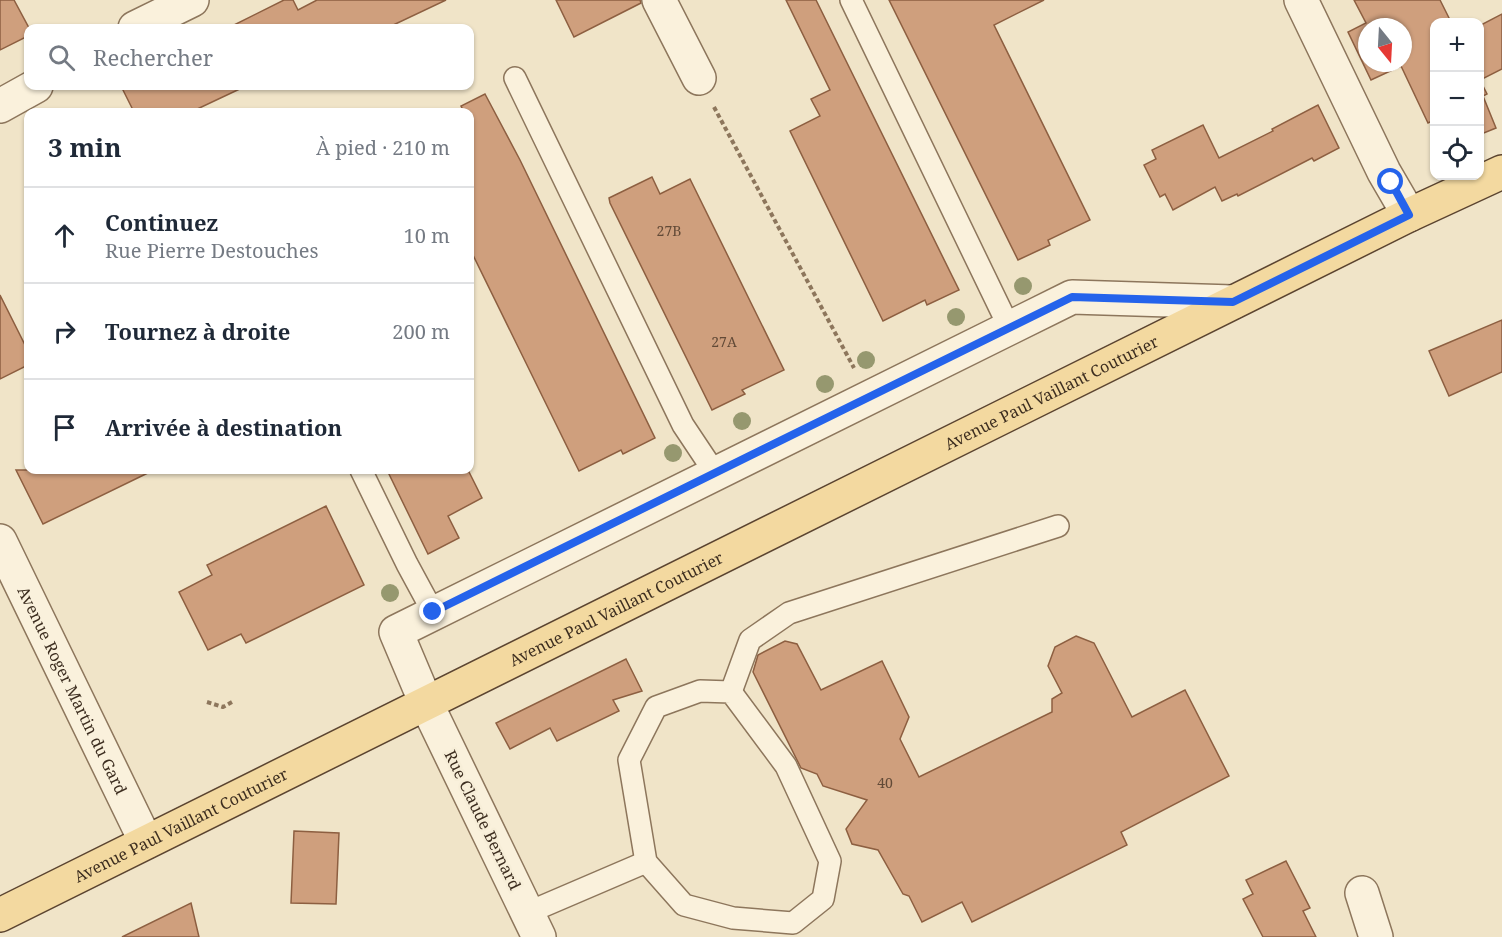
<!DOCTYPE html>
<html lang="fr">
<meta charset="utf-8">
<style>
:root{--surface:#fff;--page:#f6f6f7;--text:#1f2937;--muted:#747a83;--line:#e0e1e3}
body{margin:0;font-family:"Noto Serif",serif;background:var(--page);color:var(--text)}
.controls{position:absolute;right:18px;top:18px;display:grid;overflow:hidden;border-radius:12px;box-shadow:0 2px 4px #0004}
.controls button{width:54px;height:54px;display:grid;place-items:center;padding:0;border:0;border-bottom:2px solid var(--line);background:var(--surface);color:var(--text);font:30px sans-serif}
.compass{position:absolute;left:1358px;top:18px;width:54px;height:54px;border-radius:50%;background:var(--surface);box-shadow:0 2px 4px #0004;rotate:162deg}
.stop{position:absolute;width:18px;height:18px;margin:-14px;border:4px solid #2563eb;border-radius:50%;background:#fff}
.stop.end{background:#2563eb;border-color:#fff;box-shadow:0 2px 6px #0008}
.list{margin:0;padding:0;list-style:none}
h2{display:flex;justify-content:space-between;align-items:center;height:78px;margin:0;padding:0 24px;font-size:26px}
h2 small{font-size:20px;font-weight:400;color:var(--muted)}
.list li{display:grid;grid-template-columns:39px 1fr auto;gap:18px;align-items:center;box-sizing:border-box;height:96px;padding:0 24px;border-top:2px solid var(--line)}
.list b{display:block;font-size:22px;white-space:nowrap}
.list p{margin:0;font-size:20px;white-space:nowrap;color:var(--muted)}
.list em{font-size:20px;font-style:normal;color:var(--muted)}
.icon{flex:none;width:33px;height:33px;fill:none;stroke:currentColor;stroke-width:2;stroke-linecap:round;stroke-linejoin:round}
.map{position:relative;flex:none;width:1502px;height:937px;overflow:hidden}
.search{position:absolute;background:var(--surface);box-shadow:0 2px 4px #0004;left:24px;top:24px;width:450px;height:66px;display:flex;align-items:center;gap:15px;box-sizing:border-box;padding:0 21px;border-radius:12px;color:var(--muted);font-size:22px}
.panel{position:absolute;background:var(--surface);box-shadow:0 2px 4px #0004;left:24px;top:108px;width:450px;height:366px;border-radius:12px}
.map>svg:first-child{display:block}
.building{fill:#cf9f7d;stroke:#8d5f41;stroke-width:1.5;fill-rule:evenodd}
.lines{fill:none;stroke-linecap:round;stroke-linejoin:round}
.service-casing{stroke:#8d765c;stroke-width:24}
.minor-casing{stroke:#8d765c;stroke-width:36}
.primary-casing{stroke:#5b4430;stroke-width:36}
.path{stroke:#8d765c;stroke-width:4;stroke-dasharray:4.5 3;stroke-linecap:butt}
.service{stroke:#faf1dc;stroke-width:21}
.minor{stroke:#faf1dc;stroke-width:33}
.primary{stroke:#f3d9a0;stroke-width:33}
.tree{fill:#96986f}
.route{stroke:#2563eb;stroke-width:8}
.labels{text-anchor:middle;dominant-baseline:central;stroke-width:5;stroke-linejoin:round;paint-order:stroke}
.number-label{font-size:14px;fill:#624a37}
.street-label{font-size:16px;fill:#3d2e20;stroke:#f7eed8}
</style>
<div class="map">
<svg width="1502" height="937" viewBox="0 0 1502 937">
<rect width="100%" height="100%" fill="#f0e4c8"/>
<g class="building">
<polygon points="0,0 14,0 29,28 28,36 0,50"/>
<polygon points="284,0 293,0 298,10 317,0 446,0 387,28 228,28"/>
<polygon points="556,0 640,0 641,3 574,37"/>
<polygon points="786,0 816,0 959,290 927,305 925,300 883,321 790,131 820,116 811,99 830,90"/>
<polygon points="889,0 1044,0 994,25 1090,220 1048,240 1050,245 1018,260"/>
<path d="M1354 0H1440L1451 22H1434V120L1428 123 1401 66 1371 80 1348 32 1366 23ZM1367 27H1403V63H1367Z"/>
<polygon points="1502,14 1502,69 1480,80 1487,94 1483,96 1496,128 1479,135 1479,26"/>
<polygon points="121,86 246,86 191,112 134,112"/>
<polygon points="485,94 520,160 655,438 623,454 621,450 579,471 470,249 470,112 464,112 461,106"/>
<polygon points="1318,105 1339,148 1314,161 1312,158 1238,196 1237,194 1222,201 1215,187 1173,210 1165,194 1160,197 1144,165 1156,159 1152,150 1203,125 1219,158 1273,131 1272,129"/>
<polygon points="652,177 660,194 690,179 784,370 742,390 745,394 712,410 610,203 609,198"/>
<polygon points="0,295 28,351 28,365 0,379"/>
<polygon points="1502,320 1502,372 1449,396 1429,351"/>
<polygon points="16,470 154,470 43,524"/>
<polygon points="387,470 468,470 482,498 448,516 459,538 428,554"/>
<polygon points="326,506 364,585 246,643 241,634 208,650 179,592 212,575 207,565"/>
<polygon points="1076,636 1094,643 1132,717 1185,690 1229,776 1121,832 1127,845 972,922 962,902 922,922 909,896 903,894 878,850 852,844 846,829 867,800 823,786 817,774 801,768 753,672 758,655 785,641 797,644 821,690 882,661 909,717 900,739 919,777 1052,712 1052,699 1062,693 1048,666 1055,647"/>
<polygon points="626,659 642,691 613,700 619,711 557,741 550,728 510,749 496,723"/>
<polygon points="294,831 339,833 336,904 291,903"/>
<polygon points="1286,861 1310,908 1303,911 1316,937 1263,937 1243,899 1253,894 1246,880"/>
<polygon points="191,903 199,937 122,937"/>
</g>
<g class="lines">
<g class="service-casing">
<g id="service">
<polyline points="851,0 1009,327"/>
<polyline points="515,78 683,425 715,473"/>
<polyline points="361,470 407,564 433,612"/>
<polygon points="700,691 731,692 786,766 830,861 823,899 793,923 733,918 684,905 646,862 629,760 656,707"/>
<polyline points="731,692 750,640 789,613 1058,526"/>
<polyline points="527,913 646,862"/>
</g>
</g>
<g class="minor-casing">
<g id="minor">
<polyline points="659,0 699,78"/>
<polyline points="1301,0 1384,172 1409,215"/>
<polyline points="135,28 192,0"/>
<polyline points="0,106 36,86"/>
<path id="s1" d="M0 541 146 842"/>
<polyline points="1362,893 1376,937"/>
<polyline points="539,937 426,703 396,632 1072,297 1233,302"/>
</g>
</g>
<g class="primary-casing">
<g id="primary">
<path id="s2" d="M0 915 1409 215 1502 172"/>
</g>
</g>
<g class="path">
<polyline points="714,107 854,368"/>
<polyline points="207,702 223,707 234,701"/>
</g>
<use href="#service" class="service"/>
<use href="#minor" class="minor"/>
<use href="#primary" class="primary"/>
</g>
<g class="tree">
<circle cx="1023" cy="286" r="9"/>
<circle cx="956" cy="317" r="9"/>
<circle cx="866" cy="360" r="9"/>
<circle cx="825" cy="384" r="9"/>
<circle cx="742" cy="421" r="9"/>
<circle cx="673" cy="453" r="9"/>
<circle cx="390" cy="593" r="9"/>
</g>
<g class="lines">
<polyline class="route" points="433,612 1072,297 1233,302 1409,215 1391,182"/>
</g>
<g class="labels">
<g class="number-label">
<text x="669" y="230">27B</text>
<text x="724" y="341">27A</text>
<text x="885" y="782">40</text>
</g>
<g class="street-label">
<text stroke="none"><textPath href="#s2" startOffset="1174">Avenue Paul Vaillant Couturier</textPath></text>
<text stroke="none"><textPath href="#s2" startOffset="688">Avenue Paul Vaillant Couturier</textPath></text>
<text stroke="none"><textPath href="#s1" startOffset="166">Avenue Roger Martin du Gard</textPath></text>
<text transform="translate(483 820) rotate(64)">Rue Claude Bernard</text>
<text stroke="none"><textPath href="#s2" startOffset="202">Avenue Paul Vaillant Couturier</textPath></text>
</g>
</g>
</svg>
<div class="controls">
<button>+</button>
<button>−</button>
<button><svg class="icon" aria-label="locate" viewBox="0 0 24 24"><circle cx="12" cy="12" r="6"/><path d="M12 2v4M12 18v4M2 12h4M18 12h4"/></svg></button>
</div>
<svg class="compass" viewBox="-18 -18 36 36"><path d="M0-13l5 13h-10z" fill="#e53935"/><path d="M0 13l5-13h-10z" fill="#747a83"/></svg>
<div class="stop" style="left:1391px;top:182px"></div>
<div class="stop end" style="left:433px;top:612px"></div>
<div class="search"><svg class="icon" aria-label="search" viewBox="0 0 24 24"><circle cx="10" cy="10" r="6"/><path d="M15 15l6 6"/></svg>Rechercher</div>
<section class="panel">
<h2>3 min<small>À pied · 210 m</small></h2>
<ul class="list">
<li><svg class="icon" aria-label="ahead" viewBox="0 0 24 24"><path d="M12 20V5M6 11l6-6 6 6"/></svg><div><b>Continuez</b><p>Rue Pierre Destouches</p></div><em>10 m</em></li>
<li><svg class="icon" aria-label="right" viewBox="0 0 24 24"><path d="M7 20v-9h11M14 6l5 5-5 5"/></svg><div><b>Tournez à droite</b></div><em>200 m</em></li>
<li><svg class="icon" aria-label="arrive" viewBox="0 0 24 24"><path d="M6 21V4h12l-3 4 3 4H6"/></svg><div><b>Arrivée à destination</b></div></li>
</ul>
</section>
</div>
